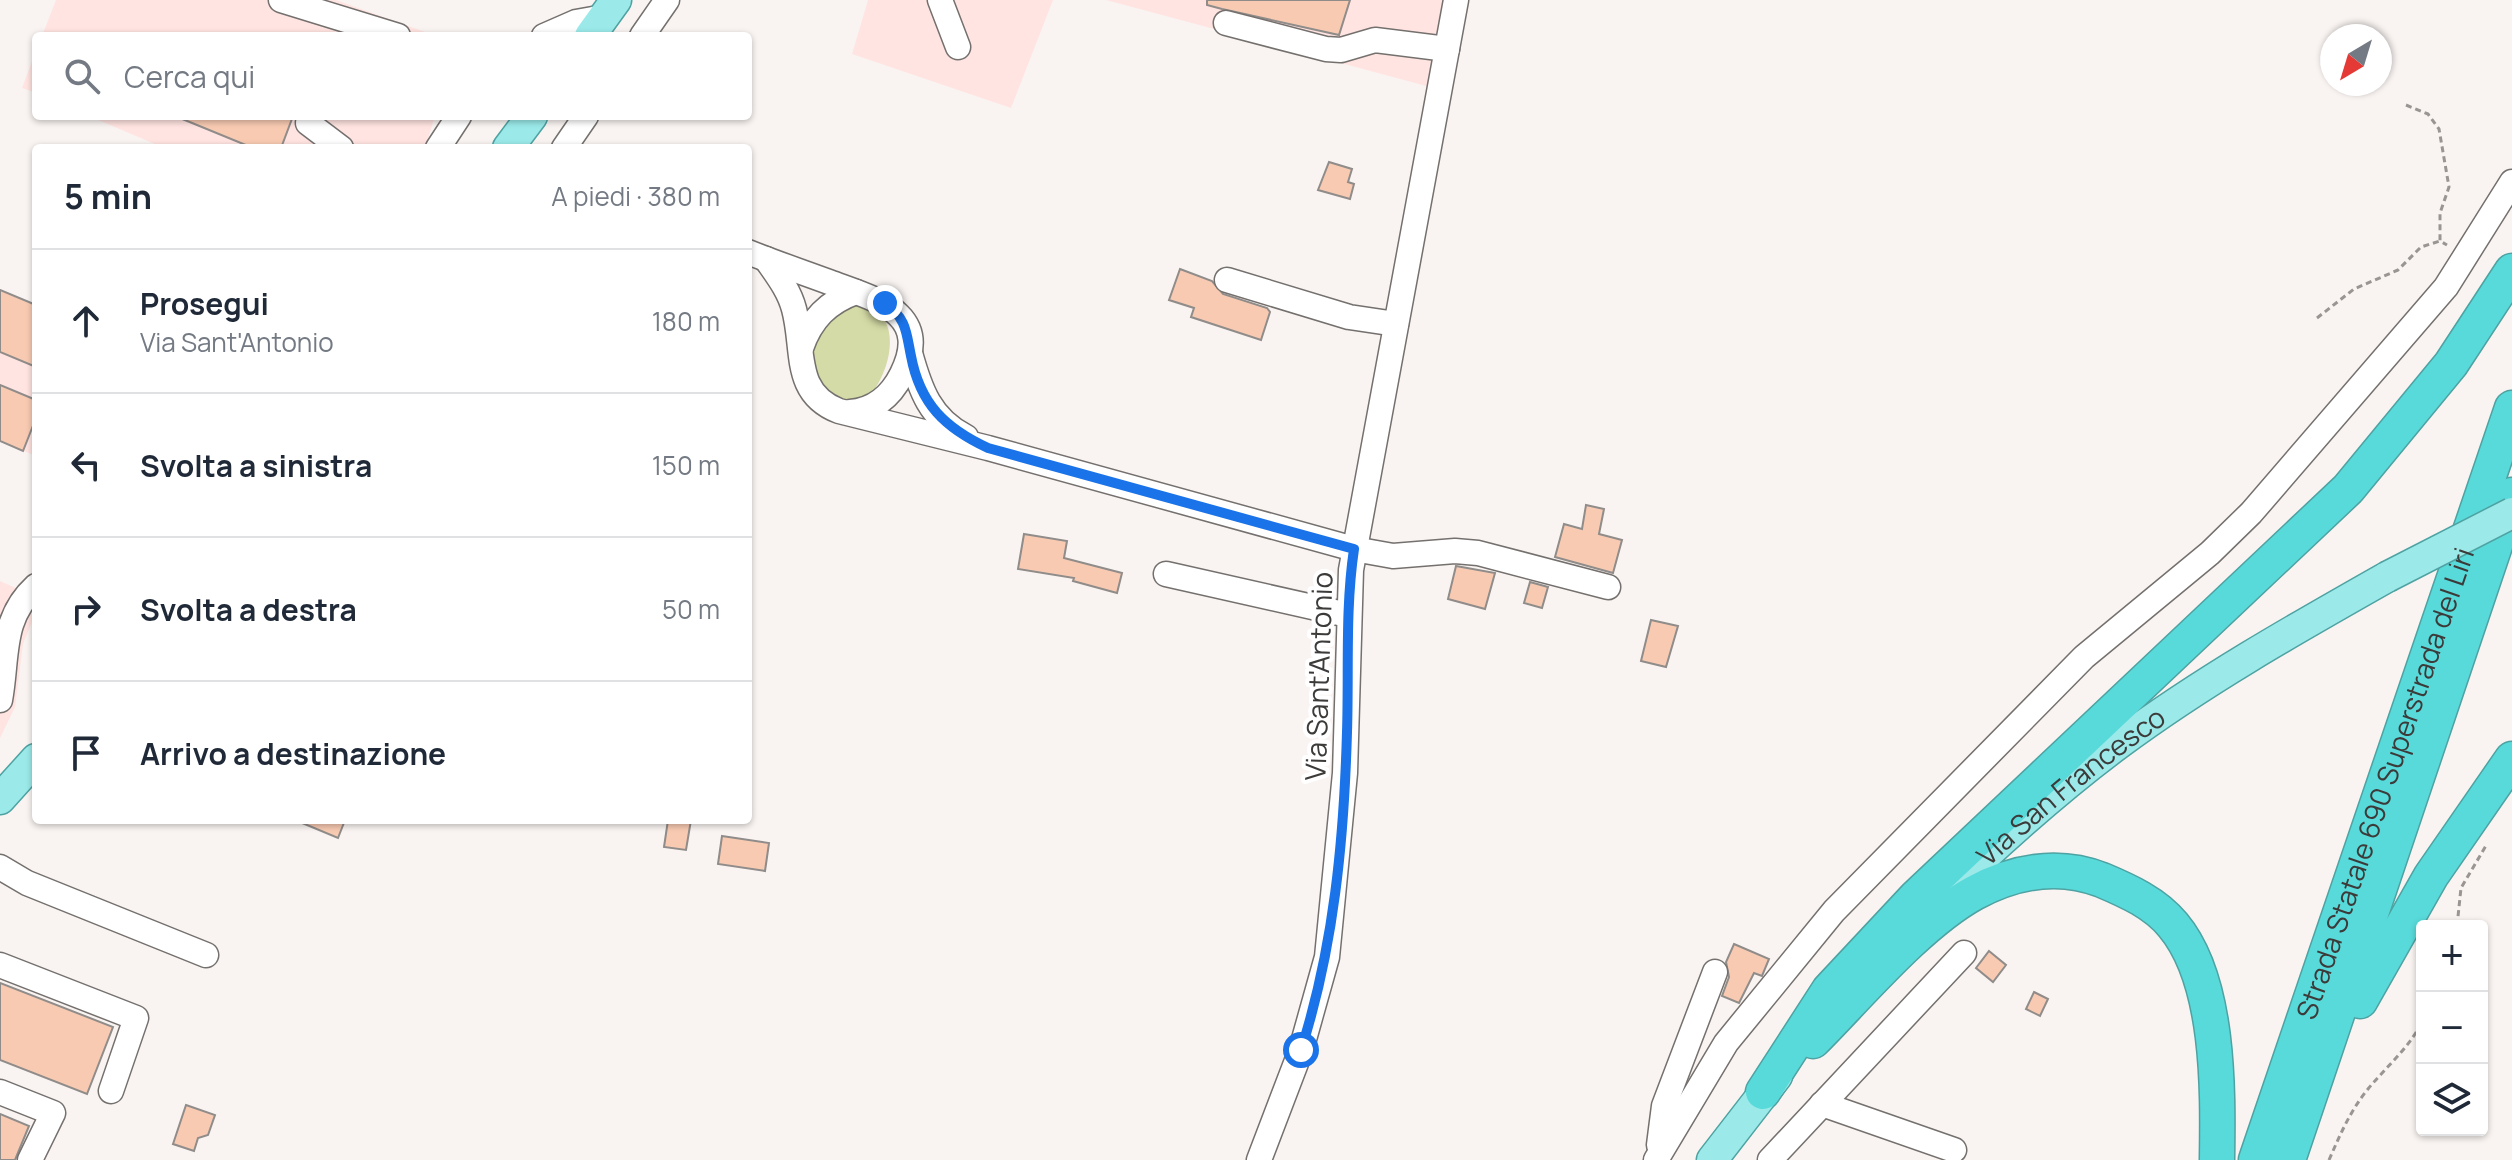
<!DOCTYPE html>
<html lang="it">
<meta charset="utf-8">
<style>
:root{--surface:#fff;--page:#f6f6f7;--text:#1f2937;--muted:#747a83;--line:#e0e1e3}
body{margin:0;font-family:Manrope,sans-serif;background:var(--page);color:var(--text)}
.controls{position:absolute;right:24px;bottom:24px;display:grid;overflow:hidden;border-radius:8px;box-shadow:0 2px 6px #0004}
.controls button{width:72px;height:72px;display:grid;place-items:center;padding:0;border:0;border-bottom:2px solid var(--line);background:var(--surface);color:var(--text);font:40px sans-serif}
.compass{position:absolute;left:2320px;top:24px;width:72px;height:72px;border-radius:50%;background:var(--surface);box-shadow:0 2px 6px #0004;rotate:218deg}
.stop{position:absolute;width:24px;height:24px;margin:-18px;border:6px solid #1a73e8;border-radius:50%;background:#fff}
.stop.end{background:#1a73e8;border-color:#fff;box-shadow:0 2px 8px #0008}
.list{margin:0;padding:0;list-style:none}
h2{display:flex;justify-content:space-between;align-items:center;height:104px;margin:0;padding:0 32px;font-size:34px}
h2 small{font-size:26px;font-weight:400;color:var(--muted)}
.list li{display:grid;grid-template-columns:52px 1fr auto;gap:24px;align-items:center;box-sizing:border-box;height:144px;padding:0 32px;border-top:2px solid var(--line)}
.list b{display:block;font-size:30px;white-space:nowrap}
.list p{margin:0;font-size:26px;white-space:nowrap;color:var(--muted)}
.list em{font-size:26px;font-style:normal;color:var(--muted)}
.icon{flex:none;width:44px;height:44px;fill:none;stroke:currentColor;stroke-width:2;stroke-linecap:round;stroke-linejoin:round}
.map{position:relative;flex:none;width:2512px;height:1160px;overflow:hidden}
.search{position:absolute;background:var(--surface);box-shadow:0 2px 6px #0004;left:32px;top:32px;width:720px;height:88px;display:flex;align-items:center;gap:20px;box-sizing:border-box;padding:0 28px;border-radius:8px;color:var(--muted);font-size:30px}
.panel{position:absolute;background:var(--surface);box-shadow:0 2px 6px #0004;left:32px;top:144px;width:720px;height:680px;border-radius:8px}
.map>svg:first-child{display:block}
.industrial{fill:#ffe4e1}
.green{fill:#d5dba6}
.building{fill:#f8cab2;stroke:#908c8a;stroke-width:2}
.lines{fill:none;stroke-linecap:round;stroke-linejoin:round}
.minor-casing{stroke:#74706e;stroke-width:27}
.major-casing{stroke:#4ea2a2;stroke-width:33}
.highway-casing{stroke:#4ea2a2;stroke-width:37}
.path{stroke:#989593;stroke-width:3;stroke-dasharray:6 4;stroke-linecap:butt}
.minor{stroke:#fff;stroke-width:24}
.major{stroke:#9be9e9;stroke-width:30}
.highway{stroke:#58dada;stroke-width:34}
.major-bridge-casing{stroke:#4ea2a2;stroke-width:33;stroke-linecap:butt}
.major-bridge{stroke:#9be9e9;stroke-width:30}
.route{stroke:#1a73e8;stroke-width:10}
.labels{text-anchor:middle;dominant-baseline:central;stroke-width:8;stroke-linejoin:round;paint-order:stroke}
.street-label{font-size:28px;fill:#3c3b3a;stroke:#fff}
</style>
<div class="map">
<svg width="2512" height="1160" viewBox="0 0 2512 1160">
<rect width="100%" height="100%" fill="#f9f4f2"/>
<g class="industrial">
<polygon points="56,0 336,0 425,32 427,36 42,36"/>
<polygon points="868,0 1053,0 1011,108 852,54"/>
<polygon points="1106,0 1446,0 1430,87"/>
<polygon points="36,51 36,93 22,88"/>
<polygon points="89,116 435,116 425,148 164,148"/>
<polygon points="0,290 36,305 36,456 0,441"/>
<polygon points="0,581 36,597 36,612 23,644 15,707 0,738"/>
</g>
<path class="green" d="M850 303C857 305 868 305 874 309 904 329 886 380 867 399L837 404 807 366 822 322Z"/>
<g class="building">
<polygon points="1207,0 1350,0 1339,35 1222,9 1207,5"/>
<polygon points="175,116 293,116 281,148 253,148"/>
<polygon points="1329,162 1352,169 1348,182 1354,184 1350,199 1318,190"/>
<polygon points="1180,269 1212,281 1223,294 1267,308 1270,312 1261,340 1191,317 1194,308 1169,300"/>
<polygon points="0,290 36,305 36,367 0,352"/>
<polygon points="0,385 36,400 36,418 23,451 0,441"/>
<polygon points="1586,505 1604,509 1599,534 1622,540 1613,573 1555,557 1564,524 1582,529"/>
<polygon points="1024,534 1067,541 1064,558 1122,573 1117,593 1073,581 1074,578 1018,569"/>
<polygon points="1456,566 1495,573 1485,609 1448,599"/>
<polygon points="1530,582 1548,587 1542,608 1524,603"/>
<polygon points="1651,620 1678,626 1666,667 1641,661"/>
<polygon points="295,820 345,820 338,838"/>
<polygon points="668,820 691,820 686,850 664,847"/>
<polygon points="722,836 769,843 765,871 718,864"/>
<polygon points="1734,944 1769,959 1762,976 1754,973 1739,1003 1722,996 1729,977 1726,962"/>
<polygon points="1989,951 2006,965 1993,982 1976,968"/>
<polygon points="0,983 113,1027 87,1094 0,1060"/>
<polygon points="2034,992 2048,999 2040,1016 2026,1009"/>
<polygon points="186,1105 215,1115 208,1135 198,1138 194,1151 173,1144"/>
<polygon points="0,1114 29,1126 15,1160 0,1160"/>
</g>
<g class="lines">
<g class="minor-casing">
<g id="minor">
<polyline points="281,0 398,36"/>
<polyline points="940,0 958,47"/>
<polyline points="1226,23 1326,49 1341,50 1375,40 1447,49"/>
<polyline points="544,36 576,22 604,17"/>
<polyline points="642,36 667,0"/>
<polyline points="308,123 341,148"/>
<polyline points="438,148 459,116"/>
<polyline points="564,148 586,116"/>
<path d="M748 252C775 263 802 272 829 282 874 299 933 312 902 374 891 396 875 410 850 412"/>
<path d="M766 259C777 275 789 290 794 309 805 349 792 393 839 411L988 448 1354 549 1393 556 1455 551 1478 553 1608 587"/>
<polyline points="1227,280 1349,317 1396,324"/>
<path d="M801 348C811 319 828 302 856 292"/>
<path d="M910 353C920 389 930 419 966 437"/>
<polyline points="1166,574 1348,615"/>
<path d="M0 700C8 657 0 619 36 586"/>
<polyline points="0,867 27,883 206,955"/>
<polyline points="0,965 136,1018 111,1091"/>
<polyline points="0,1092 53,1113 30,1160"/>
<polyline points="1822,1104 1954,1150"/>
<polyline points="1659,1145 1664,1106 1715,972"/>
<polyline points="1259,1160 1301,1050 1327,957 1345,773 1351,570 1456,0"/>
<polyline points="1656,1160 1726,1043 1834,911 2084,657 2210,553 2251,513 2446,287 2512,182"/>
<polyline points="1770,1160 1964,953"/>
</g>
</g>
<g class="major-casing">
<g id="major">
<polyline points="590,36 616,0"/>
<polyline points="508,148 532,116"/>
<polyline points="0,799 36,759"/>
<path id="s1" d="M1922 916C1984 855 2048 796 2118 744 2203 681 2295 629 2387 577"/>
<polyline points="1712,1160 1777,1076"/>
</g>
</g>
<g class="highway-casing">
<g id="highway">
<polyline points="2360,1001 2431,876 2512,759"/>
<path d="M1813 1041C1859 995 1918 924 1974 893 2015 871 2058 863 2102 880 2128 891 2155 903 2173 925 2220 981 2218 1091 2217 1160"/>
<polyline points="1763,1092 1829,990 1916,897 2348,489 2451,364 2512,271"/>
<path id="s2" d="M2256 1160 2512 408"/>
<polyline points="2288,1160 2512,495"/>
</g>
</g>
<g class="path">
<polyline points="2406,105 2428,114 2439,129 2449,187 2440,213 2440,241 2447,245"/>
<polyline points="2317,318 2354,289 2398,270 2421,247 2440,241"/>
<polyline points="2457,926 2461,888 2487,844"/>
<path d="M2329 1160C2340 1135 2350 1111 2368 1089 2386 1067 2409 1048 2422 1022"/>
</g>
<use href="#minor" class="minor"/>
<use href="#major" class="major"/>
<use href="#highway" class="highway"/>
<g class="major-bridge-casing">
<polyline id="major-bridge" points="2387,577 2512,513"/>
</g>
<use href="#major-bridge" class="major-bridge"/>
</g>
<g class="lines">
<path class="route" d="M885 303C907 319 906 332 911 356 920 404 945 428 988 448L1354 549C1345 610 1349 671 1347 732 1344 839 1334 947 1301 1050"/>
</g>
<g class="labels">
<g class="street-label">
<text transform="translate(1318 676) rotate(-88)">Via Sant'Antonio</text>
<text stroke="none"><textPath href="#s2" startOffset="398">Strada Statale 690 Superstrada del Liri</textPath></text>
<text stroke="none"><textPath href="#s1" startOffset="198">Via San Francesco</textPath></text>
</g>
</g>
</svg>
<div class="controls">
<button>+</button>
<button>−</button>
<button><svg class="icon" aria-label="layers" viewBox="0 0 24 24"><path d="M12 4l9 5-9 5-9-5zM3 14l9 5 9-5"/></svg></button>
</div>
<svg class="compass" viewBox="-18 -18 36 36"><path d="M0-13l5 13h-10z" fill="#e53935"/><path d="M0 13l5-13h-10z" fill="#747a83"/></svg>
<div class="stop" style="left:1301px;top:1050px"></div>
<div class="stop end" style="left:885px;top:303px"></div>
<div class="search"><svg class="icon" aria-label="search" viewBox="0 0 24 24"><circle cx="10" cy="10" r="6"/><path d="M15 15l6 6"/></svg>Cerca qui</div>
<section class="panel">
<h2>5 min<small>A piedi · 380 m</small></h2>
<ul class="list">
<li><svg class="icon" aria-label="ahead" viewBox="0 0 24 24"><path d="M12 20V5M6 11l6-6 6 6"/></svg><div><b>Prosegui</b><p>Via Sant'Antonio</p></div><em>180 m</em></li>
<li><svg class="icon" aria-label="left" viewBox="0 0 24 24"><path d="M17 20v-9H6M10 6l-5 5 5 5"/></svg><div><b>Svolta a sinistra</b></div><em>150 m</em></li>
<li><svg class="icon" aria-label="right" viewBox="0 0 24 24"><path d="M7 20v-9h11M14 6l5 5-5 5"/></svg><div><b>Svolta a destra</b></div><em>50 m</em></li>
<li><svg class="icon" aria-label="arrive" viewBox="0 0 24 24"><path d="M6 21V4h12l-3 4 3 4H6"/></svg><div><b>Arrivo a destinazione</b></div></li>
</ul>
</section>
</div>
